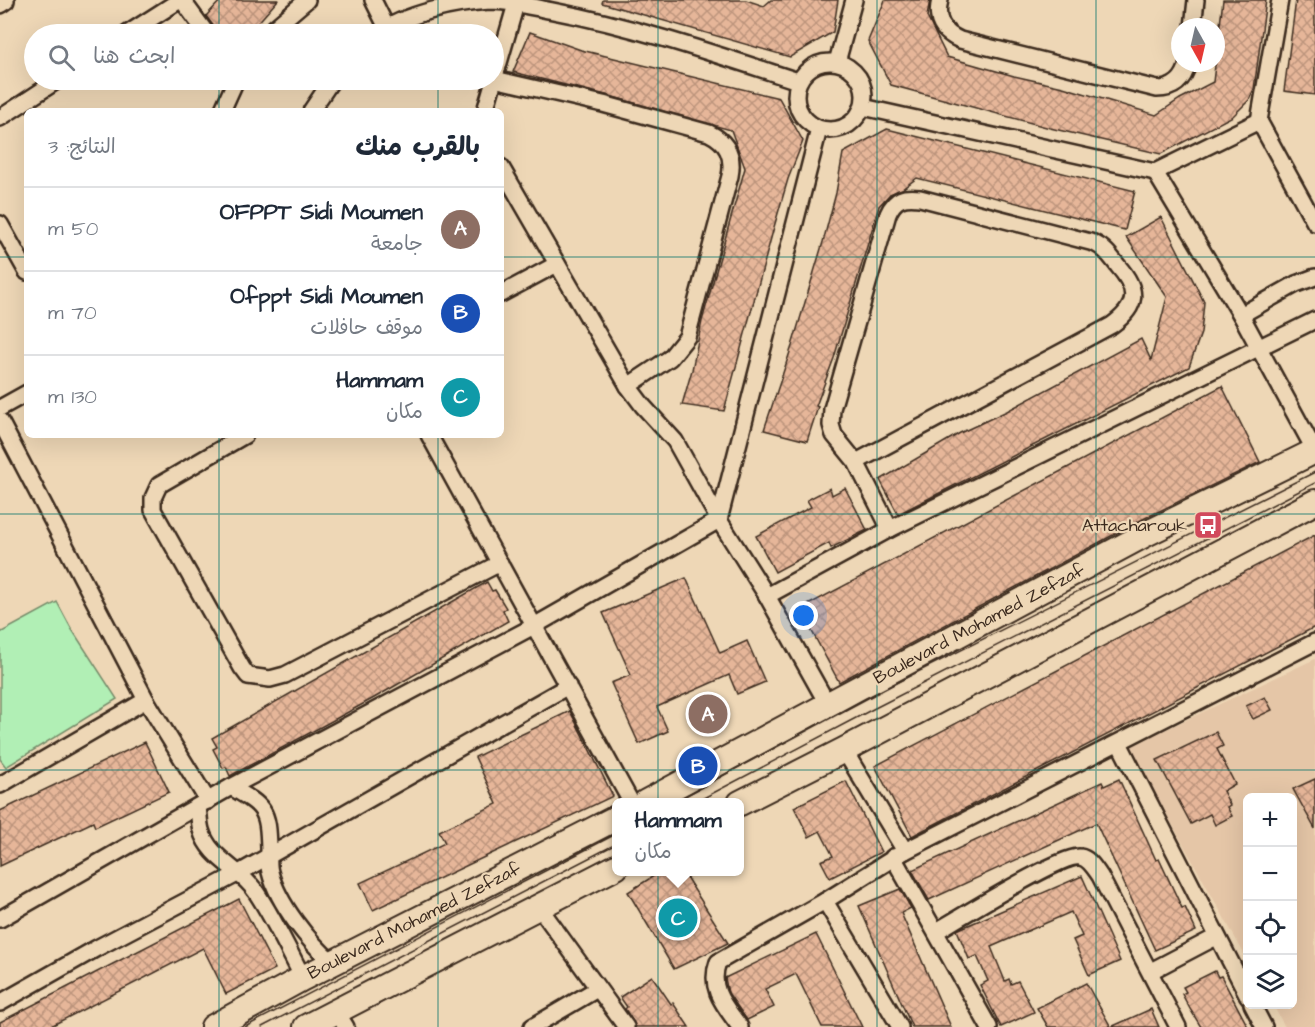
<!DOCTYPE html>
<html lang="ar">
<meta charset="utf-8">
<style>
:root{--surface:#fff;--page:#f2f2f3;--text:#1f2937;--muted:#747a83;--line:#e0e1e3;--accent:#0f766e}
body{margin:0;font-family:"Architects Daughter","Playpen Sans Arabic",sans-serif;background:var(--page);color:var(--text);direction:rtl}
.controls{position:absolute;right:18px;bottom:18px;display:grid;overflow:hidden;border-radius:9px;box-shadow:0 6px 24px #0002}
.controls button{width:54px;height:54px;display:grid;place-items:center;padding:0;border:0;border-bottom:2px solid var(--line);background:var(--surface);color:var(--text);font:30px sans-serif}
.compass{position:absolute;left:1171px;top:18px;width:54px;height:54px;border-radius:50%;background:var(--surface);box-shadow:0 6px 24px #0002;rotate:172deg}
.you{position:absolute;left:804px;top:616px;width:21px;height:21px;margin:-15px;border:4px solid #fff;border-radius:50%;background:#1a73e8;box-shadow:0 0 0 9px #1a73e833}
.badge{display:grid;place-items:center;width:39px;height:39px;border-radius:50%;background:var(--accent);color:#fff;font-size:20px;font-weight:700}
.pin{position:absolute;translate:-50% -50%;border:3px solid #fff;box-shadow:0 2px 6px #0006}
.popup{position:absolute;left:612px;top:798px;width:132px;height:78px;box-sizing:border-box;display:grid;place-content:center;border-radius:9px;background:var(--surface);filter:drop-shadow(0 2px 4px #0005);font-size:20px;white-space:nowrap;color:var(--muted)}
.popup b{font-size:22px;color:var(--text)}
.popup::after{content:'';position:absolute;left:50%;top:100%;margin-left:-12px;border:12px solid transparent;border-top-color:var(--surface)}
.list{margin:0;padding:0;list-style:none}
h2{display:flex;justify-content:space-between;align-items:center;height:78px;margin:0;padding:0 24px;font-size:26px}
h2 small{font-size:20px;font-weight:400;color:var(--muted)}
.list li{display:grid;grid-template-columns:39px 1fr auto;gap:18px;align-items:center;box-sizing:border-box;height:84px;padding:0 24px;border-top:2px solid var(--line)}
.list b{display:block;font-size:22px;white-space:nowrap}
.list p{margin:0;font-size:20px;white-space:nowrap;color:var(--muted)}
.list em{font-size:20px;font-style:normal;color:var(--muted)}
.icon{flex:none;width:33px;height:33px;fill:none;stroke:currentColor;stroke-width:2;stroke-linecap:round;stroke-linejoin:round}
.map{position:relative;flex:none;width:1315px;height:1027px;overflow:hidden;direction:ltr}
.search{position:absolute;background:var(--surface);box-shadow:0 6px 24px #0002;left:24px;top:24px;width:480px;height:66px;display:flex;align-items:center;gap:15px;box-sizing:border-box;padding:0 21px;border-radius:33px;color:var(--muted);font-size:22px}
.panel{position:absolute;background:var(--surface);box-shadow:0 6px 24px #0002;left:24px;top:108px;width:480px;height:330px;border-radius:9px;direction:rtl}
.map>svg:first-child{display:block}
.built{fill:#e5c6a7}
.garden{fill:#b1efb5;stroke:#768c6a;stroke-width:1.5}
.building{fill:url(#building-cross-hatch);stroke:#3b2a1e;stroke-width:1.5}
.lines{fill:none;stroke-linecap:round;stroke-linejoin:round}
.street-casing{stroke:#3b2a1e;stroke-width:20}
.secondary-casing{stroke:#3b2a1e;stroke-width:26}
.primary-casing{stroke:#3b2a1e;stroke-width:28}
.street{stroke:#eed7b6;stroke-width:15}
.secondary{stroke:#eed7b6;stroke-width:21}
.primary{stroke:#eed7b6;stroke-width:24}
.tram{stroke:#3b2a1e;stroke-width:1.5}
.grid{fill:none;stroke:#0f766e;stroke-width:1.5;stroke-opacity:0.55}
.labels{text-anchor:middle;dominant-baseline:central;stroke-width:4.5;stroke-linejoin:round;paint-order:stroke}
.poi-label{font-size:18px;fill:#3b2a1e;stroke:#eed7b6;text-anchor:end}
.street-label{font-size:18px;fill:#3b2a1e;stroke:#eed7b6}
</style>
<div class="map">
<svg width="1315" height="1027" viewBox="0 0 1315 1027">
<defs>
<pattern id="building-cross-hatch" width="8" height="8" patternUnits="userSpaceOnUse" patternTransform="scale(1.5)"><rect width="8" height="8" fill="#e6b699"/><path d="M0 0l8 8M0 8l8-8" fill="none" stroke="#bc947c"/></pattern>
</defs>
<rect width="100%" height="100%" fill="#eed7b6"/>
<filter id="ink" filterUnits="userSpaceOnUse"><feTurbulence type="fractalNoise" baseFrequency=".0167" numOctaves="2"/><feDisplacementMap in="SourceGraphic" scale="12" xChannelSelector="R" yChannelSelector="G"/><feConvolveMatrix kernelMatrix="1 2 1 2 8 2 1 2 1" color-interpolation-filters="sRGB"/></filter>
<g filter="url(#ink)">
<polygon class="built" points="1315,659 1315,1027 1285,1027 1273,1005 1292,1004 1292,798 1248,798 1247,959 1129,747"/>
<polygon class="garden" points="57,602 71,628 117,699 6,767 0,759 0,633"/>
<g class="building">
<polygon points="221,0 278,0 248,34 217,34 215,28 206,16"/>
<polygon points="603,0 746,0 764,6 771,0 838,0 833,32 790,57 602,3"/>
<polygon points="885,0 930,0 927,17 947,57 1014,76 1063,87 1156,115 1180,99 1213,82 1223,0 1266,0 1254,89 1249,100 1233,116 1161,154 1050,128 891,85 868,41"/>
<polygon points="1296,0 1315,0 1315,95 1284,91"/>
<polygon points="530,32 581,50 779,98 803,141 788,179 774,227 724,411 682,405 692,370 702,321 745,168 731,130 606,95 513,72"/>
<polygon points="887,129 1135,191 1125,230 917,178 902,189 890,194 879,206 834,358 816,406 818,407 807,441 764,430 792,346 823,242 836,193 843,153"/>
<polygon points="1161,217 1204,302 1201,333 1189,367 898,514 880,480 960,433 1007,411 1141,339 1151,360 1167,297 1126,237"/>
<polygon points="1222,386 1260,462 1141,520 839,682 800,609"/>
<polygon points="830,488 832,495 845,488 867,530 831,548 829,543 775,572 756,536 811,507 807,500"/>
<polygon points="1315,535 1315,627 912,836 875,766"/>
<polygon points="686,578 720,653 747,641 765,682 737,694 729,675 657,707 668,731 639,744 611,683 631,675 603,613"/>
<polygon points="487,582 492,591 495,590 506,608 503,610 508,621 374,698 230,776 226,767 223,768 213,749 217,747 212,738"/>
<polygon points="1265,697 1272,710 1253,719 1246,706"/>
<polygon points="570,711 613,796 373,910 360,883 445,843 439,831 497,804 475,757"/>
<polygon points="1216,732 1223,746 1217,749 1235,784 1223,791 1230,805 1227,807 1232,816 1215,825 1210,814 1191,824 1157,760"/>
<polygon points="145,742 169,792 95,827 93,822 0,866 0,811"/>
<polygon points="1119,779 1156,860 1159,859 1182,908 1185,907 1196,931 1155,950 1096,823 929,900 912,870 1102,782 1104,786"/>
<polygon points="1315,779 1315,829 1293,789"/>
<polygon points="846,781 881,852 830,878 821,861 833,856 820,831 809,837 794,807"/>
<polygon points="660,872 683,872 728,943 674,969 628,892"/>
<polygon points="1082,876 1120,961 1089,975 1073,940 1082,936 1071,912 991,947 1005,981 1009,979 1011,984 1018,981 1034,1012 1001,1027 980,985 988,981 977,956 969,959 957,930"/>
<polygon points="900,889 911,908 901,913 951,1027 912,1027 859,906"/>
<polygon points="239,899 275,969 226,994 203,948 49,1027 0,1027 0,1022"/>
<polygon points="816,934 862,1027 822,1027 796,974 765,989 774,1007 747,1020 728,993 725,978"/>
<polygon points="1215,971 1218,977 1221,976 1248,1027 1201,1027 1190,1009 1182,994 1186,992 1183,987"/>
<polygon points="652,976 671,1004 673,1003 689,1027 636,1027 625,1009 627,1007 620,997"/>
<polygon points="1086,983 1111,1027 1151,1009 1159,1027 1048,1027 1037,1008"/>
</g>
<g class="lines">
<g class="street-casing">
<g id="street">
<polyline points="182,0 207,34"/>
<polyline points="373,0 387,28"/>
<path d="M940 0C935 19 942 32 960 40L1157 89C1174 89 1184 80 1188 63"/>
<polyline points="1280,0 1259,121 1315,223"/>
<polyline points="1193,27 1196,0"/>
<polyline points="127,34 180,0"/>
<polyline points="267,34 307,0"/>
<path d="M378 34C405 13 457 3 490 1 511 1 533 7 553 11 637 27 718 55 798 81"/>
<circle cx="830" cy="96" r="34"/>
<polyline points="837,62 854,0"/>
<path d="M494 79 603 104 709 133C727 142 734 156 730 176L687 337 670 358 628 386"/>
<polyline points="863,107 1155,172 1241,315 1315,451"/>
<polyline points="222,111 236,80"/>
<polyline points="311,111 332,80"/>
<polyline points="485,111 516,4"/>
<polyline points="0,118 58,80"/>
<polyline points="501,167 628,386 643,406 675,441 719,520 767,596 828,705"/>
<polyline points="1155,172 1259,121"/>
<polyline points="0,224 27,272"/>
<polyline points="501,294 557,264"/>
<polyline points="1241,315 1296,284 1315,277"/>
<polyline points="0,408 27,393"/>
<polyline points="0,421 146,700 208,801"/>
<polyline points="245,435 159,485 153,498 153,510 242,668 248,676 270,679 285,675 500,563"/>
<polyline points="429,435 631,802"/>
<path d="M856 462 1112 325C1138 306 1139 290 1118 266 1111 257 1105 248 1094 243L920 198C904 196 895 198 888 214L832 409 831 425 834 435 856 462 890 529"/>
<polyline points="767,596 890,529 1315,320"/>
<polyline points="1119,743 1248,996"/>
<polyline points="844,750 905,851"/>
<polyline points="0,785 146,700"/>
<path d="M231 787C265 807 268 809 269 849 269 857 268 865 270 872 278 904 309 942 333 963"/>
<path d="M198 807C199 814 199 823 201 830 209 859 240 868 256 892 274 919 288 949 303 978"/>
<polyline points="893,857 989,1027"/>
<polyline points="825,901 900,1027"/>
<polyline points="539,907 626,1027"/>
<polyline points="0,919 231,787 534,626 719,520 819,129"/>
<path d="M937 931C957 919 1064 853 1080 857 1089 858 1095 869 1100 876L1178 1027"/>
<polyline points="1151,971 1216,937"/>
<polyline points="0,1003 97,948 239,873 568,686"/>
<polyline points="1252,1004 1264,1027"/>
<polyline points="336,1011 346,1027"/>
<polyline points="532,1027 597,989"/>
<path d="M740 1027C725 1006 708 989 718 962L825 901 905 851 1315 642"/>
</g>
</g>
<g class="secondary-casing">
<polyline id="secondary" points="0,2 3,0"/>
</g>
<g class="primary-casing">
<g id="primary">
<polyline points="646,802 1148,533 1315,451"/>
<polyline points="740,803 844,750 1315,502"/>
<polyline points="213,1027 303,978 616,818"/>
<polyline points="306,1027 616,867"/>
</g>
</g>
<use href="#street" class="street"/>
<use href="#secondary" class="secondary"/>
<use href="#primary" class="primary"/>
<g class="tram">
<polyline points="674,802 866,698 1315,472"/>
<polyline points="696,802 873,709 1315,483"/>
<polyline points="245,1027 616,834"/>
<polyline points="262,1027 616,844"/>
</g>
</g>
</g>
<path class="grid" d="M219 0V34M438 0V34M658 0V1027M877 0V1027M1096 0V1027M219 80V111M438 80V111M0 257H27M501 257H1315M219 435V1027M438 435V1027M0 514H1315M0 770H1315"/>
<defs>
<g id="bus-square" transform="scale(1.5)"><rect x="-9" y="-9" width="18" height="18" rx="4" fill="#d1495b" stroke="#eed7b6"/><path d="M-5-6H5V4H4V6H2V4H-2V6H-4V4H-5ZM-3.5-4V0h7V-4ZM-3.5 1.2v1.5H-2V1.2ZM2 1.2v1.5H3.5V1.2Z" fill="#fff"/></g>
</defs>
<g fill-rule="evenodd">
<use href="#bus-square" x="1208" y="525"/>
</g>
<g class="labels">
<g class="poi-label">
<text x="1187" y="525">Attacharouk</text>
</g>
<g class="street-label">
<text transform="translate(979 624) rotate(-28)">Boulevard Mohamed Zefzaf</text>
<text transform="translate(414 921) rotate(-27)">Boulevard Mohamed Zefzaf</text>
</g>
</g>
</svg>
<div class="controls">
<button>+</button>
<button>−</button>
<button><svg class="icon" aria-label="locate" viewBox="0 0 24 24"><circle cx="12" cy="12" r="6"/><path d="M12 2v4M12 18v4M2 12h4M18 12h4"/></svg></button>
<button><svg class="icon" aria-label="layers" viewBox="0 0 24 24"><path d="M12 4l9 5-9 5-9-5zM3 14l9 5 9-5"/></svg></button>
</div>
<svg class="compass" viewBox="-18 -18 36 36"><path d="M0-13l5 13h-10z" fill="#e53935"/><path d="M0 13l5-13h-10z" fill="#747a83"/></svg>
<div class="you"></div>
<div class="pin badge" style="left:708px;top:714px;background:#8d6e63">A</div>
<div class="pin badge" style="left:698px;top:766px;background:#1a4fb4">B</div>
<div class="pin badge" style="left:678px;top:918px;background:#0f9aa8">C</div>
<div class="popup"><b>Hammam</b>مكان</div>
<div class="search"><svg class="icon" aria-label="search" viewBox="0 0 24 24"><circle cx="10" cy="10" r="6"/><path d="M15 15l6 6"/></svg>ابحث هنا</div>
<section class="panel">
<h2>بالقرب منك<small>النتائج: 3</small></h2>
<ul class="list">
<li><span class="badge" style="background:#8d6e63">A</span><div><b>OFPPT Sidi Moumen</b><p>جامعة</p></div><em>50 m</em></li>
<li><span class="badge" style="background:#1a4fb4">B</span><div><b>Ofppt Sidi Moumen</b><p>موقف حافلات</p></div><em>70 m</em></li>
<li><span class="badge" style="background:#0f9aa8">C</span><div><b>Hammam</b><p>مكان</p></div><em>130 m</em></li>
</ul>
</section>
</div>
